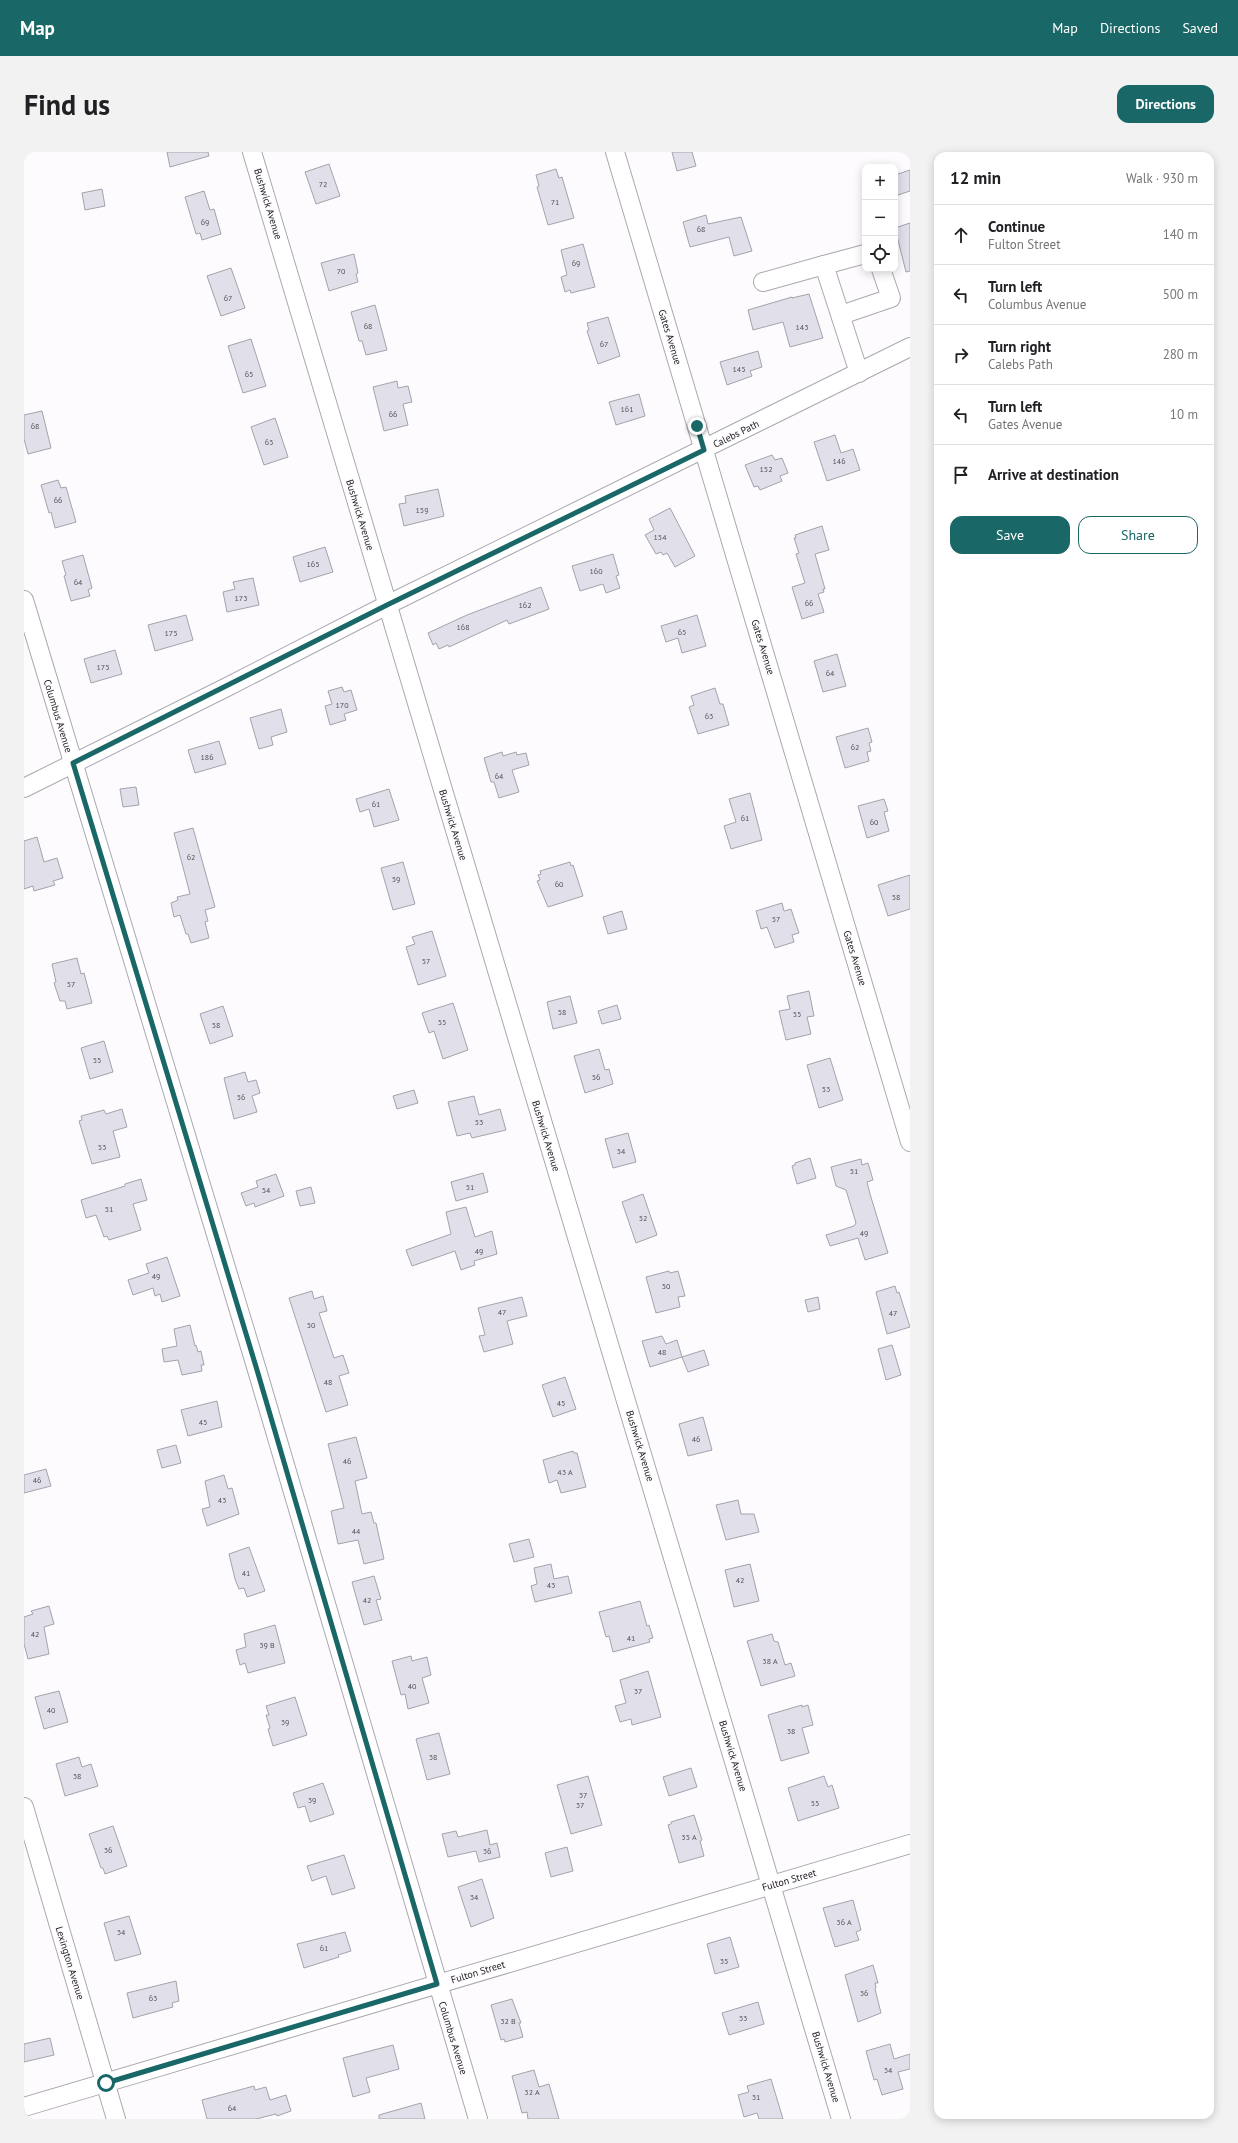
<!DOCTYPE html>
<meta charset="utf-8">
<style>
:root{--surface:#fff;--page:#f2f2f2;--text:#202124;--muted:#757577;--line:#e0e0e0;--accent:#196767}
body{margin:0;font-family:"PT Sans",sans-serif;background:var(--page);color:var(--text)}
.controls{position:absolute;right:12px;top:12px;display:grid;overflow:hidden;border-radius:8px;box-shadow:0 2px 10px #0003}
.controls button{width:36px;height:36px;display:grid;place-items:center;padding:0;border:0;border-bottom:1px solid var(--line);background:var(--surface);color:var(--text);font:20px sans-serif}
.stop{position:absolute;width:12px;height:12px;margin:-9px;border:3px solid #196767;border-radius:50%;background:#fff}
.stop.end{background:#196767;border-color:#fff;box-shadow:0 1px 4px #0008}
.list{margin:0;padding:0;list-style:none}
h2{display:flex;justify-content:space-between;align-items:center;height:52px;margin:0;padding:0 16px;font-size:17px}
h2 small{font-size:13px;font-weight:400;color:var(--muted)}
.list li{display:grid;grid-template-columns:26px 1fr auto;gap:12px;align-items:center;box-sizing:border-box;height:60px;padding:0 16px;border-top:1px solid var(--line)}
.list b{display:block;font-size:15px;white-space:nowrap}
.list p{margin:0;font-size:13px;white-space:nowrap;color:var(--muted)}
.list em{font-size:13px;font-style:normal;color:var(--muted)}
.actions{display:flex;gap:8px;padding:12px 16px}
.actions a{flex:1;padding:9px 0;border:1px solid var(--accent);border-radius:12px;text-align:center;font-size:14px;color:var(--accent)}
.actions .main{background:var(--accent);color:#fff}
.icon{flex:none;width:22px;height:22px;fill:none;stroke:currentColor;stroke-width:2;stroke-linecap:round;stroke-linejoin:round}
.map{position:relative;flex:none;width:886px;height:1967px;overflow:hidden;border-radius:12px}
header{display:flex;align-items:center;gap:24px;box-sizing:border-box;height:56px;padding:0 20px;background:var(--accent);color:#fff}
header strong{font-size:19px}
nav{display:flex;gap:22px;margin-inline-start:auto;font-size:14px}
.intro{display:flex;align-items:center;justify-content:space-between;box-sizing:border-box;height:96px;padding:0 24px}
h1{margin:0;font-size:28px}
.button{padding:10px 18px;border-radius:12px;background:var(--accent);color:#fff;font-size:14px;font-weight:700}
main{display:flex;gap:24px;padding:0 24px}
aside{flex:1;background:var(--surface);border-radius:12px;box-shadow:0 2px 10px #0003}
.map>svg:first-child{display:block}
.building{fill:#e1e0ea;stroke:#a3a3ac}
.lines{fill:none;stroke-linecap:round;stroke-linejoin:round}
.minor-casing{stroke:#aca8b0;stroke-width:20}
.minor{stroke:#fff;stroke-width:18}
.route{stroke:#196767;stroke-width:5}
.labels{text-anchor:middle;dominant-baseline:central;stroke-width:3;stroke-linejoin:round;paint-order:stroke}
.number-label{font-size:8px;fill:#525156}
.street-label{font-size:10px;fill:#232124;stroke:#fdfbfe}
</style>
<header>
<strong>Map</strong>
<nav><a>Map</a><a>Directions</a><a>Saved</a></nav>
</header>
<div class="intro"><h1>Find us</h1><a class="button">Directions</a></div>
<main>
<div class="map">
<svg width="886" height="1967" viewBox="0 0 886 1967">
<rect width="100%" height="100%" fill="#fdfbfe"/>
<g class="building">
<polygon points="143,0 184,0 185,4 146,15"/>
<polygon points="648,0 668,0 672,14 653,19"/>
<polygon points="305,12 316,44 292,52 281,20"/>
<polygon points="532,17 535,26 538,25 550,66 524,73 513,35 515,34 512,23"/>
<polygon points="886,18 886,39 871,44 871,23"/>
<polygon points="78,37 81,54 61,58 58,41"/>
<polygon points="180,39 186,58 190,57 197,82 178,88 176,81 172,82 161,45"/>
<polygon points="682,63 684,72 717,65 728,99 710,104 705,85 666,95 659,70"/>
<polygon points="886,71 886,119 882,120 871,76"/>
<polygon points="559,92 571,135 547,141 546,138 541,140 537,125 543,123 537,98"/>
<polygon points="330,102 334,121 332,122 334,130 305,139 297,111"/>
<polygon points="207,116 221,156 197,164 183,124"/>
<polygon points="785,142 799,186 766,195 759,170 729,178 724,158 768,145 768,146"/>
<polygon points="351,153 363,198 342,203 338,189 335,189 327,160"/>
<polygon points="584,165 596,204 574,212 563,179 565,178 563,171"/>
<polygon points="227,187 242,234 219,241 204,194"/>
<polygon points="734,199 738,215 726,219 728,224 703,233 696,210"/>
<polygon points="373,229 374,236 384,234 388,250 379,252 384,273 360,279 349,235"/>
<polygon points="615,242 621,264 592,273 585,250"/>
<polygon points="18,259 27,296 4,302 0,287 0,263"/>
<polygon points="251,266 264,305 240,313 227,275"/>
<polygon points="811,283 817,301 829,297 836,318 803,329 790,290"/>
<polygon points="748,303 751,308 758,306 764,321 756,324 758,329 736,338 734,334 730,335 721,313"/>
<polygon points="34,328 37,336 42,335 52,370 31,376 27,360 25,361 17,333"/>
<polygon points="414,337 420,364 380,374 375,352 382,351 381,344"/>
<polygon points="646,356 671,404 651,415 643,401 639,403 637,400 632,402 621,383 630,378 625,367"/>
<polygon points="798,374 805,398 791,402 801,437 799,437 800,440 794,442 800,460 778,467 768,435 781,431 772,402 775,401 770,386 772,386 771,383"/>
<polygon points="301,395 309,420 276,430 269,405"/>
<polygon points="589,402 595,423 592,424 596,436 582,441 579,432 556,439 548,414"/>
<polygon points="59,403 68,436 64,438 66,444 47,449 40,424 42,423 38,409"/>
<polygon points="229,426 235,453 203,460 199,440 211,437 209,430"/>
<polygon points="517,435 525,457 485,472 483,468 425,495 424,493 415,497 412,491 409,493 404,481 443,463"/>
<polygon points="162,463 169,488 131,499 124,473"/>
<polygon points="673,463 682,494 658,501 654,486 642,490 637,474"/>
<polygon points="91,498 98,522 67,531 60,507"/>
<polygon points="813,502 822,534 799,540 790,509"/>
<polygon points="318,535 320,540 327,538 333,558 320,562 322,568 306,573 301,554 308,552 304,539"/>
<polygon points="691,536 696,552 699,552 705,573 674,582 665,555 670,553 667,544"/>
<polygon points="257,557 263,580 247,585 249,593 235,597 226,566"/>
<polygon points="844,576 848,590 845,591 847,599 843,600 845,609 821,616 812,585"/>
<polygon points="195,589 202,612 171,621 164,598"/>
<polygon points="478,600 479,604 492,600 493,603 502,601 505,613 488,618 495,640 475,646 470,630 467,630 460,606"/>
<polygon points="112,635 115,653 99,655 96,637"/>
<polygon points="365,637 375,668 350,675 345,657 336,660 332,647"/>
<polygon points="726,641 738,688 707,697 700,674 712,670 705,647"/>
<polygon points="860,647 864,659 860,660 865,679 843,686 834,654"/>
<polygon points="169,676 191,755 181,758 184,769 181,770 185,786 167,791 164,782 162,782 156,763 150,765 147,751 154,748 153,745 166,742 150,681"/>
<polygon points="13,685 20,710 33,706 39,726 29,729 31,733 10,739 9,734 0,737 0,689"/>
<polygon points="379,710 391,752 369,758 357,716"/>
<polygon points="546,710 547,714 549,713 559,744 524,755 513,729 516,728 514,723 517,722 516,719"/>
<polygon points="886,723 886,757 864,764 854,733"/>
<polygon points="758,751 760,759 767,757 775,781 768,783 770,790 751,796 743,775 737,777 732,759"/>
<polygon points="598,759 603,777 584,782 579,765"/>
<polygon points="408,779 422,824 394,833 382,795 391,792 388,785"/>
<polygon points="53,806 57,822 60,821 68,851 43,857 41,849 36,849 30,831 32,830 28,812"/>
<polygon points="785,839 790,864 783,865 787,882 762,888 755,859 766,857 763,844"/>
<polygon points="546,844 553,871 529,877 523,850"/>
<polygon points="429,851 444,898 419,907 410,879 405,881 398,861"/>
<polygon points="593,853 597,867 578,872 574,859"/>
<polygon points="199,854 209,884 186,892 176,862"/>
<polygon points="80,889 89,920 66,927 57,896"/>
<polygon points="575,897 581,918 585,917 589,932 561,941 550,904"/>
<polygon points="806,906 819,948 795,956 783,913"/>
<polygon points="221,920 224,930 232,928 236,941 228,944 233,960 210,967 200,926"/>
<polygon points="390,938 394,951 373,957 369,944"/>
<polygon points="450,944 455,963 476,957 482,978 448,986 446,981 433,984 424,950"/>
<polygon points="98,957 103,975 89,979 96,1005 68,1012 55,969 58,968 57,964 80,958 82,962"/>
<polygon points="604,981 612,1010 589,1016 581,987"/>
<polygon points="786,1006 792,1026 773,1032 768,1014 771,1013 771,1011"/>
<polygon points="837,1007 838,1013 844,1011 849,1028 843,1030 846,1042 864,1101 841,1108 834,1086 806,1094 802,1083 830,1074 832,1071 822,1038 812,1034 807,1015"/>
<polygon points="459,1021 464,1040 432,1049 427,1030"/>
<polygon points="252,1022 260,1044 231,1055 230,1051 222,1054 217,1041 234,1035 232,1029"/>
<polygon points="117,1027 123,1048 109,1052 117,1078 85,1088 83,1084 80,1085 72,1063 62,1066 57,1048 101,1034 101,1032"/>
<polygon points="287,1035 291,1051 276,1054 272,1039"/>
<polygon points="619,1042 633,1083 612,1091 598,1050"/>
<polygon points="442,1055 451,1085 468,1079 473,1102 450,1109 451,1113 437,1118 431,1099 388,1114 382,1098 427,1082 422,1060"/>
<polygon points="143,1105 156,1144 138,1150 136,1142 131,1144 129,1136 109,1143 104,1128 125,1121 122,1112"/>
<polygon points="645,1119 646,1121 654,1119 661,1144 654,1145 656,1155 632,1161 622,1125"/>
<polygon points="871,1134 873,1141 875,1140 886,1175 863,1182 852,1140"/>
<polygon points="288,1139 290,1147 299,1144 303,1159 295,1161 310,1206 319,1203 325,1221 315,1224 324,1253 302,1260 265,1146"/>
<polygon points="498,1145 503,1164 483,1169 489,1192 460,1200 455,1184 461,1183 454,1156"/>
<polygon points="794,1145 796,1157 784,1160 781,1148"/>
<polygon points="166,1173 171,1194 172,1193 174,1200 177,1199 180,1213 177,1213 178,1219 158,1223 154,1208 140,1210 138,1197 153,1194 150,1177"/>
<polygon points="638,1184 642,1192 653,1188 658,1205 626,1215 618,1189"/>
<polygon points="868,1193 877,1223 862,1228 854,1197"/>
<polygon points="680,1198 685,1213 664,1220 658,1205"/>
<polygon points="541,1225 552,1257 529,1265 518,1233"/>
<polygon points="193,1249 198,1275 164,1284 157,1258"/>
<polygon points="679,1265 688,1298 664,1304 655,1272"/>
<polygon points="332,1285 343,1326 331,1329 338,1362 347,1360 350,1371 352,1371 360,1407 340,1412 334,1388 314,1392 307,1359 320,1356 304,1292"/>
<polygon points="152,1293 157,1311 138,1316 133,1298"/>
<polygon points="549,1299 550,1301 553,1301 562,1335 537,1341 533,1328 525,1331 519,1308"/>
<polygon points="22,1317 27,1334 0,1341 0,1323"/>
<polygon points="200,1323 204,1337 208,1336 215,1362 183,1374 178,1357 186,1355 181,1329"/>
<polygon points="714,1348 717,1362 730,1362 735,1380 702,1388 692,1353"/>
<polygon points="505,1387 510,1405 490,1410 485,1392"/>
<polygon points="225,1395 241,1439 223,1445 220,1436 215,1437 211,1427 205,1402"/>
<polygon points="527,1412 530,1427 544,1424 548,1441 511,1450 507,1434 513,1432 510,1416"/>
<polygon points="726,1412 735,1449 710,1455 701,1418"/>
<polygon points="350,1424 357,1447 352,1448 358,1468 340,1473 328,1430"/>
<polygon points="616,1449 623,1474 625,1473 629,1486 625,1487 626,1490 589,1500 585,1484 582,1485 575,1460"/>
<polygon points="25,1454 30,1472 20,1475 25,1502 4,1507 0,1492 0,1465 9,1462 7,1459"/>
<polygon points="251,1473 261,1511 224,1521 221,1511 216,1513 212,1498 222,1495 220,1482"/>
<polygon points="748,1482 750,1489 754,1490 761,1513 767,1511 771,1524 737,1534 723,1489"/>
<polygon points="387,1504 388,1509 403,1505 407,1523 398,1526 405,1551 384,1557 381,1542 377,1543 368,1509"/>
<polygon points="624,1519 637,1565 608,1573 607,1567 596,1570 591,1554 602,1551 596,1528"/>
<polygon points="35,1539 44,1570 20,1577 11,1545"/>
<polygon points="271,1545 283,1583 249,1594 244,1577 246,1576 242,1563 245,1563 242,1554"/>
<polygon points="778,1553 778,1555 784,1553 789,1573 778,1576 785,1601 757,1609 744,1563"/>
<polygon points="415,1581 426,1622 403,1628 392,1587"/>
<polygon points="55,1605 58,1615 67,1612 74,1634 41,1644 32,1612"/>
<polygon points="667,1616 673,1635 645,1644 639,1625"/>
<polygon points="564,1624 578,1673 547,1682 533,1633"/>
<polygon points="800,1624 804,1635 808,1633 815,1656 774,1669 764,1636"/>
<polygon points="299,1631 310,1662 286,1670 281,1654 274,1656 269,1641"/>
<polygon points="670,1663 678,1688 676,1689 680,1704 655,1711 644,1673 647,1672 647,1670"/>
<polygon points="89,1674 103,1714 81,1722 79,1716 77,1716 65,1682"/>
<polygon points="463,1678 466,1693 473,1691 476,1705 455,1710 452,1699 424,1705 418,1682 432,1679 434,1685"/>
<polygon points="543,1695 549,1719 527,1725 521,1701"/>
<polygon points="320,1703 331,1736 308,1743 302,1724 288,1729 283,1714"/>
<polygon points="458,1727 470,1766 447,1775 434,1735"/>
<polygon points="829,1748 837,1778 832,1780 835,1788 811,1795 799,1756"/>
<polygon points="105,1764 117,1802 91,1809 80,1771"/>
<polygon points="321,1780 327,1799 314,1803 315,1805 280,1816 273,1792"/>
<polygon points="706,1785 715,1815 691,1822 683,1792"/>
<polygon points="849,1813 854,1831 851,1831 852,1836 851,1837 857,1861 834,1870 821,1823"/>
<polygon points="152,1829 155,1849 148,1851 149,1855 109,1866 103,1841"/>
<polygon points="488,1847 497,1871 495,1871 499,1885 481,1890 480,1887 477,1888 467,1853"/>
<polygon points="734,1850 740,1872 705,1883 698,1861"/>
<polygon points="26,1886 30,1903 0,1910 0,1892"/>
<polygon points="866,1892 870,1907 886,1902 886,1917 874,1920 879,1937 858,1943 853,1927 850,1928 842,1899"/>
<polygon points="369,1893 375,1917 342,1926 346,1940 329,1945 319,1906"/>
<polygon points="510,1918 515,1935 525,1932 535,1967 504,1967 503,1960 498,1961 488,1924"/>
<polygon points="747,1927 759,1967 735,1967 733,1961 720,1965 714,1943 725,1940 723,1934"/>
<polygon points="230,1934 231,1938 242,1935 246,1948 262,1943 267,1959 253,1964 252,1962 232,1967 183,1967 178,1948"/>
<polygon points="397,1951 401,1967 355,1967 355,1963"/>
</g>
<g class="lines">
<g class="minor-casing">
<g id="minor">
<polyline points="228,0 817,1967"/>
<polyline points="591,0 886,990"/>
<polyline points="800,113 841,102"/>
<polyline points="739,130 800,113 835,221"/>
<polyline points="817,163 867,146 857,117"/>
<polyline points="0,448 233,1218 454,1967"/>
<polyline points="0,636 203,535 363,453 886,195"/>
<polyline points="0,1655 92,1967"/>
<polyline points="0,1955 886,1692"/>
</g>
</g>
<use href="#minor" class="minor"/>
</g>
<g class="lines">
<polyline class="route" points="82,1931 413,1832 233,1218 49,611 363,453 680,298 673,274"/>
</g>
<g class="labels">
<g class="number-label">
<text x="299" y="32">72</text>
<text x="531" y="50">71</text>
<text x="181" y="70">69</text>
<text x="677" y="77">68</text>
<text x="552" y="111">69</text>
<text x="317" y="119">70</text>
<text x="204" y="146">67</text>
<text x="344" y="174">68</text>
<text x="778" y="175">143</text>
<text x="580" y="192">67</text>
<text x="715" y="217">145</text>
<text x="225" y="222">65</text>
<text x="603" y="257">161</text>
<text x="369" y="262">66</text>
<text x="11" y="274">68</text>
<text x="245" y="290">63</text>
<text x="815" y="309">146</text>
<text x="742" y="317">152</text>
<text x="34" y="348">66</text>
<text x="398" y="358">159</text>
<text x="636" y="385">154</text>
<text x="289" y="412">165</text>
<text x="572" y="419">160</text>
<text x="54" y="430">64</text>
<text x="217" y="446">173</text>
<text x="785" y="451">66</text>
<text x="501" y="453">162</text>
<text x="439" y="475">168</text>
<text x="658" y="480">65</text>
<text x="147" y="481">175</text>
<text x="79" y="515">175</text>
<text x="806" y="521">64</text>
<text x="318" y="553">170</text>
<text x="685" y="564">63</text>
<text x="831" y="595">62</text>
<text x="183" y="605">186</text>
<text x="475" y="624">64</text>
<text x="352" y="652">61</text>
<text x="721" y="666">61</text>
<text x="850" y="670">60</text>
<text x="167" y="705">62</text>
<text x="372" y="727">59</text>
<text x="535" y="732">60</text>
<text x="872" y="745">58</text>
<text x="752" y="767">57</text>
<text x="402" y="809">57</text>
<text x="47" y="832">57</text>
<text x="538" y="860">58</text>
<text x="773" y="862">55</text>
<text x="418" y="870">55</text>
<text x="192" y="873">58</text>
<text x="73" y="908">55</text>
<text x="572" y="925">56</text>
<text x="802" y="937">53</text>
<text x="217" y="945">56</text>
<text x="455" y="970">53</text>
<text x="78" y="995">53</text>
<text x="597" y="999">54</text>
<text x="830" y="1019">51</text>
<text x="446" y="1035">51</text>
<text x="242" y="1038">54</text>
<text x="85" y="1057">51</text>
<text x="619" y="1066">52</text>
<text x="840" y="1081">49</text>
<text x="455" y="1099">49</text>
<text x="132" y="1124">49</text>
<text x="642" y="1134">50</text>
<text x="478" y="1160">47</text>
<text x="869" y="1161">47</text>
<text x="287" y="1173">50</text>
<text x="638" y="1200">48</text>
<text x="304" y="1230">48</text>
<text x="537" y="1251">45</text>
<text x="179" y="1270">45</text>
<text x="672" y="1287">46</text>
<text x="323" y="1309">46</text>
<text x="541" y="1320">43 A</text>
<text x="13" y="1328">46</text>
<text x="198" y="1348">43</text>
<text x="332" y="1379">44</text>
<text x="222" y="1421">41</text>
<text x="716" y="1428">42</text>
<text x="527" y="1433">43</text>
<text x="343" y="1448">42</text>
<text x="11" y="1482">42</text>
<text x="607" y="1486">41</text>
<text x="243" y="1493">39 B</text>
<text x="746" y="1509">38 A</text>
<text x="388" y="1534">40</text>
<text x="614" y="1539">37</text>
<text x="27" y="1558">40</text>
<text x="261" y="1570">39</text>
<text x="767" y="1579">38</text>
<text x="409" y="1605">38</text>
<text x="53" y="1624">38</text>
<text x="559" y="1643">37</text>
<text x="288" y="1648">39</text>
<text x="791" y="1651">55</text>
<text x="556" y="1653">37</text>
<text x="665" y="1685">35 A</text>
<text x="84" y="1698">36</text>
<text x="463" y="1699">36</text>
<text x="450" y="1745">34</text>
<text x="820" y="1770">36 A</text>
<text x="97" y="1780">34</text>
<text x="300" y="1796">61</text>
<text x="700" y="1809">35</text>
<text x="840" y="1841">36</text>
<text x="129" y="1846">63</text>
<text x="719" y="1866">33</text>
<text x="484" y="1869">32 B</text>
<text x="864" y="1918">34</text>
<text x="508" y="1940">32 A</text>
<text x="732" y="1945">31</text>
<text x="208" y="1956">64</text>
</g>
<g class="street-label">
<text transform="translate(244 52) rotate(73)">Bushwick Avenue</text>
<text transform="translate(646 185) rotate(73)">Gates Avenue</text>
<text transform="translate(712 282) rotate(-26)">Calebs Path</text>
<text transform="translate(336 363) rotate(73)">Bushwick Avenue</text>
<text transform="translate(739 495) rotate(73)">Gates Avenue</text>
<text transform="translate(34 564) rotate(73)">Columbus Avenue</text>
<text transform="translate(429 673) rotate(73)">Bushwick Avenue</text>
<text transform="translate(831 806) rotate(73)">Gates Avenue</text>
<text transform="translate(522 984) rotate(73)">Bushwick Avenue</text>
<text transform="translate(616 1294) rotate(73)">Bushwick Avenue</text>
<text transform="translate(709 1604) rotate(73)">Bushwick Avenue</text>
<text transform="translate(765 1728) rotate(-16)">Fulton Street</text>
<text transform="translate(46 1811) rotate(73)">Lexington Avenue</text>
<text transform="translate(454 1820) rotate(-17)">Fulton Street</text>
<text transform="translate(429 1886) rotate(73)">Columbus Avenue</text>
<text transform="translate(802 1915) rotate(73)">Bushwick Avenue</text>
</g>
</g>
</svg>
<div class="controls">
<button>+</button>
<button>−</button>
<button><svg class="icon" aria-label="locate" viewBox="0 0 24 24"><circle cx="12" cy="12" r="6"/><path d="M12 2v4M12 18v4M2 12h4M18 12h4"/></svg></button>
</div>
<div class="stop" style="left:82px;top:1931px"></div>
<div class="stop end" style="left:673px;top:274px"></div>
</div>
<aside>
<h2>12 min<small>Walk · 930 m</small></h2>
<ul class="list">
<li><svg class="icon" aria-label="ahead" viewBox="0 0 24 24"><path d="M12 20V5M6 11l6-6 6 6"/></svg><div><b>Continue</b><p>Fulton Street</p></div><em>140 m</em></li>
<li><svg class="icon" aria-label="left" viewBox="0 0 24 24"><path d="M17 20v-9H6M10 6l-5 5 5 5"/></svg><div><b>Turn left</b><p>Columbus Avenue</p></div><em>500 m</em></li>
<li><svg class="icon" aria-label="right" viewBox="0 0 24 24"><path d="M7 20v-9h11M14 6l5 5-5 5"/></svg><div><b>Turn right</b><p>Calebs Path</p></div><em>280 m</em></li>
<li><svg class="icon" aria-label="left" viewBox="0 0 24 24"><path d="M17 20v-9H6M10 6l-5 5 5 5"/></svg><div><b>Turn left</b><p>Gates Avenue</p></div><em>10 m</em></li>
<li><svg class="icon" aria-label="arrive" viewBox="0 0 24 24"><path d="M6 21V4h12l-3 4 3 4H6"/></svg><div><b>Arrive at destination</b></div></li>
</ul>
<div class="actions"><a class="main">Save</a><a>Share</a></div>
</aside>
</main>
